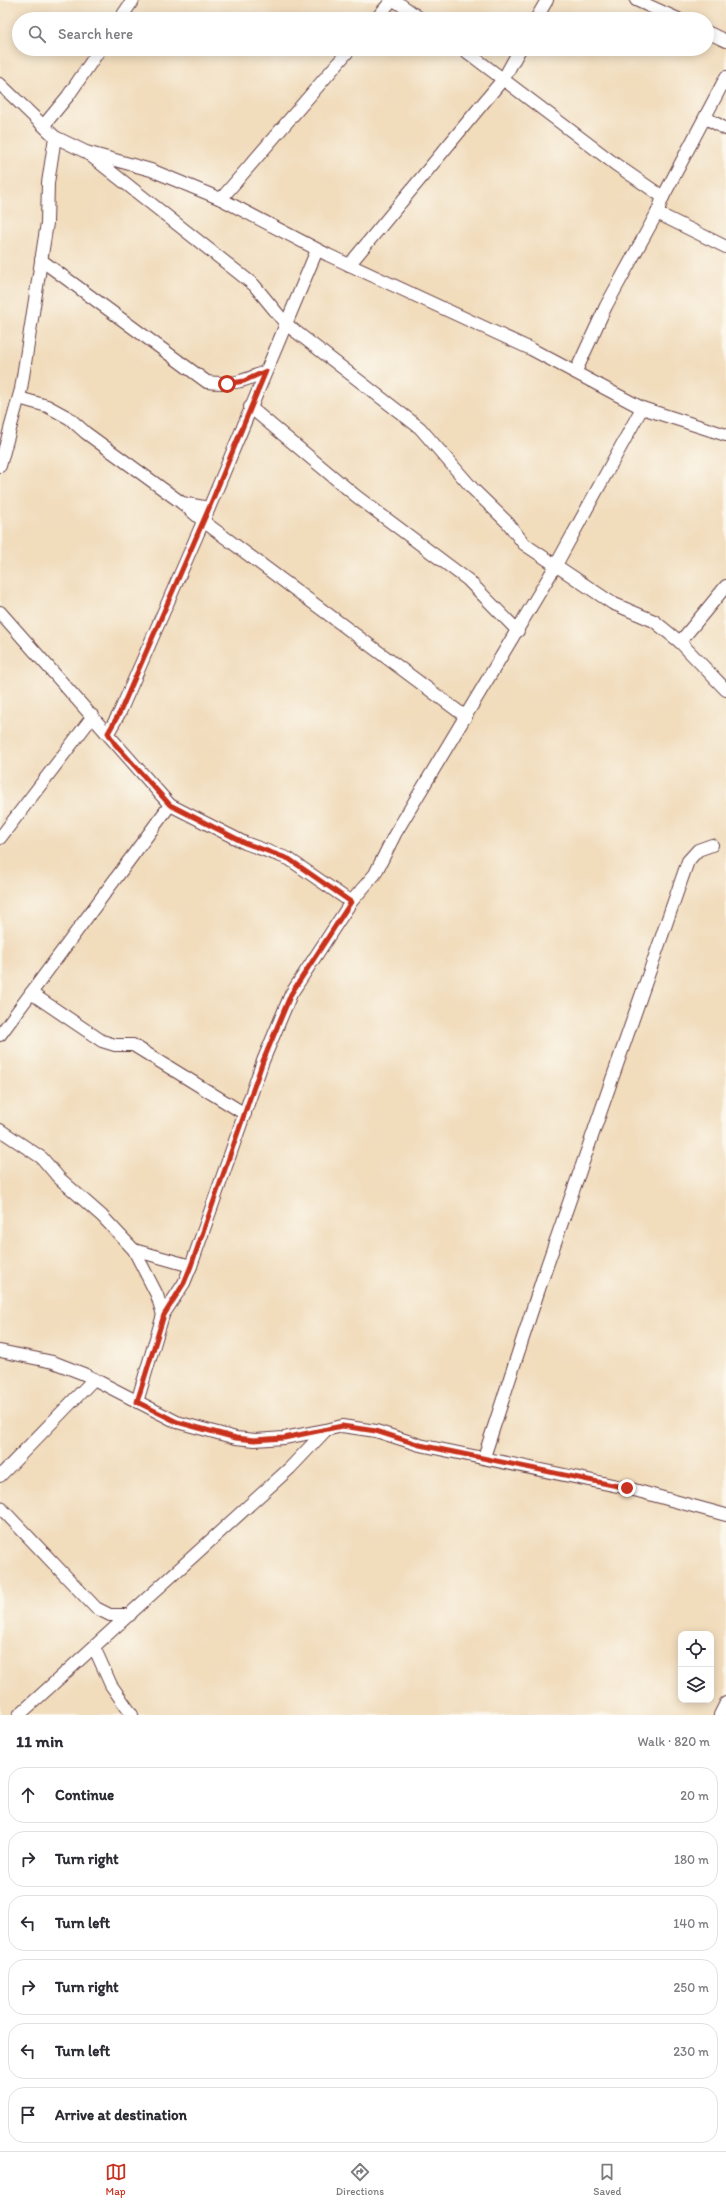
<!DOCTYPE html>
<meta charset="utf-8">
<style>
:root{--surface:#fff;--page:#f7f7f7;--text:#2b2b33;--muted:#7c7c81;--line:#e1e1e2;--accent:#c8321e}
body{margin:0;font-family:Itim,sans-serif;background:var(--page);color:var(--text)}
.controls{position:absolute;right:12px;bottom:12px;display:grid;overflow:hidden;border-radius:8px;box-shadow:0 2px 10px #0003}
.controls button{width:36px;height:36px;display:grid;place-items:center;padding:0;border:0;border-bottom:1px solid var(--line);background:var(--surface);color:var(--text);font:20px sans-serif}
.stop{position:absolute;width:12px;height:12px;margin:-9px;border:3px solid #c8321e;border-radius:50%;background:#fff}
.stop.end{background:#c8321e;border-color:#fff;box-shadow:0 1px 4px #0008}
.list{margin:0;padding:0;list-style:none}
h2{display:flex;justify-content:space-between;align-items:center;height:52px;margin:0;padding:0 16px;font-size:17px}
h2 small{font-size:13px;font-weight:400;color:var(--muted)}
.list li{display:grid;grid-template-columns:26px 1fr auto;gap:12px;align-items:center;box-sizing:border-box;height:56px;margin:0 8px 8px;padding:0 8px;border:1px solid var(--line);border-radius:16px}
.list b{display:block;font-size:15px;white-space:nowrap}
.list em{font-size:13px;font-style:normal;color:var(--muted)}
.icon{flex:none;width:22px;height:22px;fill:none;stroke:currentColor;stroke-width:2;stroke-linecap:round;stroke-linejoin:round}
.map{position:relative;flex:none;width:726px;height:1715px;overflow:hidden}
.search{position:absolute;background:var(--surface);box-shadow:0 2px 10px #0003;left:12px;right:12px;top:12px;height:44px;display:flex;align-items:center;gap:10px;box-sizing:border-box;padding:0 14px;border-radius:22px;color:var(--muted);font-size:15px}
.sheet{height:436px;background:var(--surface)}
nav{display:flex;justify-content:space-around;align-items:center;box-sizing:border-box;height:56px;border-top:1px solid var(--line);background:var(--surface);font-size:11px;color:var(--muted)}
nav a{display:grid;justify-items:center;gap:2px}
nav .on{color:var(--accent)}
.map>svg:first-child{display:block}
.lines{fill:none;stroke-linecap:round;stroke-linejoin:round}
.minor-casing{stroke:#633b41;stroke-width:14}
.minor{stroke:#fff;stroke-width:12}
.route{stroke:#c8321e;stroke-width:5}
</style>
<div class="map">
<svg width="726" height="1715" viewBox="0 0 726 1715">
<rect width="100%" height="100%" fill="#fbf7ec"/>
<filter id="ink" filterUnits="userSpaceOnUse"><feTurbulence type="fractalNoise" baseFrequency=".025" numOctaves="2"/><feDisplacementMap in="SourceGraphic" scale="8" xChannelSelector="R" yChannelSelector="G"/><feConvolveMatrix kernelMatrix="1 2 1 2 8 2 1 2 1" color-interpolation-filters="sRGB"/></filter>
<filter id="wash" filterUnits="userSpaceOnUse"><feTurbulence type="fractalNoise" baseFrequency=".012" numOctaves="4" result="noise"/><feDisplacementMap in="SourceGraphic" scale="16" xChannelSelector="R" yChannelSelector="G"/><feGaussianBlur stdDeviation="0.9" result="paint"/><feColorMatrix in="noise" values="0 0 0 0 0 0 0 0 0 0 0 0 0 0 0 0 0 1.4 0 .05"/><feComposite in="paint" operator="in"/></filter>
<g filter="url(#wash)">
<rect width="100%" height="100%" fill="#f1dcbc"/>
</g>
<g filter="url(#ink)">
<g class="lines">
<g class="minor-casing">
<g id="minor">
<polyline points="394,0 421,19"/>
<polyline points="636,0 678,19"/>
<polyline points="120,19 133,0"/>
<polyline points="376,19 392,0"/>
<polyline points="536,19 547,0"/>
<polyline points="707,32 726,41"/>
<polyline points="463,49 615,164 663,197"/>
<polyline points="0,84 55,137 86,152 151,170 221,199 328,255 531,349 642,408 726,435"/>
<polyline points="706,118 726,129"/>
<polyline points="44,125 68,96 100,49"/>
<polyline points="86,152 254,285 286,324 420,428 473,489 508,523 524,544 612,603 654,621 680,642 726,690"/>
<polyline points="221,199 350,49"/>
<polyline points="657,213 726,247"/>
<path d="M41 260 207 382C232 385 243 382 266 371"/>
<polyline points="349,265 504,78 520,49"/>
<polyline points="576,371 606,306 657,213 663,197 726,77"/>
<polyline points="19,398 47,406 69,418 86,433 182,503 209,508"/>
<polyline points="250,407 356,496 468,580 518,631"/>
<polyline points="0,466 21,389 47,223 48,183 55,137"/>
<polyline points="182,503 203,521 466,717"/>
<polyline points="0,612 170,805 245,843 289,859 351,902"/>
<polyline points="680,642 726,586"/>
<polyline points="108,733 120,712 209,508 317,250"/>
<polyline points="0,838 93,716"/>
<polyline points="31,993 102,1041 115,1045 133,1045 245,1114"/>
<polyline points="0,1035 170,805"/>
<polyline points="0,1130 42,1158 59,1178 102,1216 134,1250 157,1295 163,1315"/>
<polyline points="134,1250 191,1266"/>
<polyline points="0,1351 53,1362 84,1374 177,1422 236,1438 255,1440 284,1438 326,1430"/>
<polyline points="137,1402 163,1315 184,1283 191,1266 263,1061 291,994 351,902 375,874 395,834 556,565 642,408"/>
<polyline points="484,1457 542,1280 688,861 698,850 712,845"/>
<polyline points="0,1476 94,1379"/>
<polyline points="0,1507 96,1608 110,1615 130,1615"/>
<polyline points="94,1647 111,1685 132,1715"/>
<polyline points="19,1715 290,1468 326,1430 342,1426 376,1431 420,1445 627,1488 726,1515"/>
<polyline points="720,1715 726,1703"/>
</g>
</g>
<use href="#minor" class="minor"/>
</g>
</g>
<g class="lines" filter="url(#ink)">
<polyline class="route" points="227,384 244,381 266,371 209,508 120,712 108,733 115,744 170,805 245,843 289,859 351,902 291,994 263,1061 191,1266 184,1283 164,1315 137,1402 177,1422 236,1438 254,1440 284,1438 342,1426 376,1431 420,1445 627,1488"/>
</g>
</svg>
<div class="controls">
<button><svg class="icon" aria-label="locate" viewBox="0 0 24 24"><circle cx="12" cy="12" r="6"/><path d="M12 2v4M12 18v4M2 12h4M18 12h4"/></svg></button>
<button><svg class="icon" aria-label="layers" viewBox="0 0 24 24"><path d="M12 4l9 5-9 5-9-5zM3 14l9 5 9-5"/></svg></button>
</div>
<div class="stop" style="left:227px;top:384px"></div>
<div class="stop end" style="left:627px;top:1488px"></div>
<div class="search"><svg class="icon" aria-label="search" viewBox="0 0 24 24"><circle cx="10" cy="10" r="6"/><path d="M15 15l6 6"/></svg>Search here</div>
</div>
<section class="sheet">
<h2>11 min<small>Walk · 820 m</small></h2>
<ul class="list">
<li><svg class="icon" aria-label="ahead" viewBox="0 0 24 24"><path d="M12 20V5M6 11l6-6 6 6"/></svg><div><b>Continue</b></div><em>20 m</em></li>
<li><svg class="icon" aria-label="right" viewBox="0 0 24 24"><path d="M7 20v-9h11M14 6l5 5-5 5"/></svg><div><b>Turn right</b></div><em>180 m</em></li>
<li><svg class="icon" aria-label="left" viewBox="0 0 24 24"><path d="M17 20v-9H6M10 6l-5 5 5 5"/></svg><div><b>Turn left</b></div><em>140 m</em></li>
<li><svg class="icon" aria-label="right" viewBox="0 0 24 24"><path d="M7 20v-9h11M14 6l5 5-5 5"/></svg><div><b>Turn right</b></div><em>250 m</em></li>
<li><svg class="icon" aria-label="left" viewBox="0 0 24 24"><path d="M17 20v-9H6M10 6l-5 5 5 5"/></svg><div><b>Turn left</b></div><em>230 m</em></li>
<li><svg class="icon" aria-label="arrive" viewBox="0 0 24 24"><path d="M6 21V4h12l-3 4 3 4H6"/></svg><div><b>Arrive at destination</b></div></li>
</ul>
</section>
<nav>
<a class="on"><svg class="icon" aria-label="map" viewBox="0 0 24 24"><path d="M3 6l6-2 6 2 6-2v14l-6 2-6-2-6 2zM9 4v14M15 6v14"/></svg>Map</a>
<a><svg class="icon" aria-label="directions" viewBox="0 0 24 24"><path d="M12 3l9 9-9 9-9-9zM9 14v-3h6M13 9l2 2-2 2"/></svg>Directions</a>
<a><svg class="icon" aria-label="saved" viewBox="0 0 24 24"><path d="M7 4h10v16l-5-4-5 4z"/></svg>Saved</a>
</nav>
